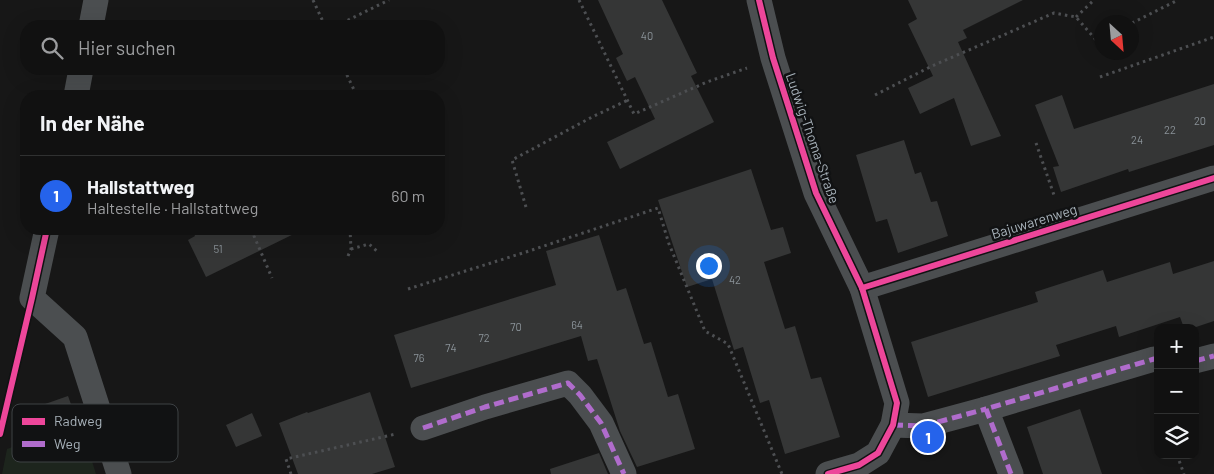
<!DOCTYPE html>
<html lang="de">
<meta charset="utf-8">
<style>
:root{--surface:#111;--page:#1a1a1a;--text:#f1f3f6;--muted:#9c9d9f;--line:#303131;--accent:#2563eb}
body{margin:0;font-family:Barlow,sans-serif;background:var(--page);color:var(--text)}
.controls{position:absolute;right:15px;bottom:15px;display:grid;overflow:hidden;border-radius:10px;box-shadow:0 5px 20px #0002}
.controls button{width:45px;height:45px;display:grid;place-items:center;padding:0;border:0;border-bottom:1px solid var(--line);background:var(--surface);color:var(--text);font:25px sans-serif}
.compass{position:absolute;left:1094px;top:15px;width:45px;height:45px;border-radius:50%;background:var(--surface);box-shadow:0 5px 20px #0002;rotate:154deg}
.you{position:absolute;left:708px;top:265px;width:18px;height:18px;margin:-12px;border:4px solid #fff;border-radius:50%;background:#1a73e8;box-shadow:0 0 0 8px #1a73e833}
.badge{display:grid;place-items:center;width:32px;height:32px;border-radius:50%;background:var(--accent);color:#fff;font-size:16px;font-weight:700}
.pin{position:absolute;translate:-50% -50%;border:2px solid #fff;box-shadow:0 1px 5px #0006}
.list{margin:0;padding:0;list-style:none}
h2{display:flex;justify-content:space-between;align-items:center;height:65px;margin:0;padding:0 20px;font-size:21px}
h2 small{font-size:16px;font-weight:400;color:var(--muted)}
.list li{display:grid;grid-template-columns:32px 1fr auto;gap:15px;align-items:center;box-sizing:border-box;height:80px;padding:0 20px;border-top:1px solid var(--line)}
.list b{display:block;font-size:19px;white-space:nowrap}
.list p{margin:0;font-size:16px;white-space:nowrap;color:var(--muted)}
.list em{font-size:16px;font-style:normal;color:var(--muted)}
.icon{flex:none;width:28px;height:28px;fill:none;stroke:currentColor;stroke-width:2;stroke-linecap:round;stroke-linejoin:round}
.map{position:relative;flex:none;width:1214px;height:474px;overflow:hidden}
.search{position:absolute;background:var(--surface);box-shadow:0 5px 20px #0002;left:20px;top:20px;width:425px;height:55px;display:flex;align-items:center;gap:12px;box-sizing:border-box;padding:0 18px;border-radius:20px;color:var(--muted);font-size:19px}
.panel{position:absolute;background:var(--surface);box-shadow:0 5px 20px #0002;left:20px;top:90px;width:425px;height:145px;border-radius:20px}
.map>svg:first-child{display:block}
.green{fill:#1d251d}
.building{fill:#353636}
.lines{fill:none;stroke-linecap:round;stroke-linejoin:round}
.path{stroke:#4d4f52;stroke-width:3;stroke-dasharray:2.5 4;stroke-linecap:butt}
.minor{stroke:#4b4e50;stroke-width:25}
.quiet{stroke:#b06ccc;stroke-width:5;stroke-dasharray:10 5;stroke-linecap:butt}
.cycleway-casing{stroke:#111213;stroke-width:9}
.cycleway{stroke:#ed469a;stroke-width:6}
.labels{text-anchor:middle;dominant-baseline:central;stroke-width:5;stroke-linejoin:round;paint-order:stroke}
.number-label{font-size:11px;fill:#8a9298}
.street-label{font-size:14px;fill:#a7b1b9;stroke:#111213}
.key{fill:#111213;stroke:#3e4245;stroke-width:1}
.key-label{font-size:14px;fill:#a7b1b9}
</style>
<div class="map">
<svg width="1214" height="474" viewBox="0 0 1214 474">
<rect width="100%" height="100%" fill="#171717"/>
<polygon class="green" points="80,423 96,474 2,474 7,449"/>
<g class="building">
<polygon points="598,0 662,0 697,73 691,76 714,122 620,169 607,142 655,119 635,77 627,81 616,58 623,54"/>
<polygon points="908,0 1023,0 963,30 967,38 958,42 1001,136 971,146 954,98 920,114 908,88 933,76 908,24 917,19"/>
<polygon points="1214,84 1214,145 1129,172 1128,169 1061,192 1053,167 1059,166 1035,105 1062,95 1074,129"/>
<polygon points="904,140 915,174 921,172 931,202 937,201 948,236 898,253 887,219 876,222 856,155"/>
<polygon points="751,169 771,230 783,227 791,253 764,262 785,329 795,326 811,379 821,377 840,437 785,454 769,400 760,403 743,347 734,350 712,279 687,287 658,200"/>
<polygon points="192,229 304,229 206,277 188,240 195,236"/>
<polygon points="599,235 617,291 626,288 644,344 651,342 668,397 678,394 695,449 637,467 620,431 597,359 588,361 581,336 411,388 394,335 556,285 546,251"/>
<polygon points="1214,261 1214,321 1193,328 1184,328 1180,317 1119,337 1116,326 1056,345 1060,356 928,397 911,342 1038,302 1035,292 1103,270 1107,282 1170,262 1173,274"/>
<polygon points="370,392 395,467 372,474 298,474 279,423 307,412 308,413"/>
<polygon points="68,396 77,421 33,436 25,411"/>
<polygon points="1080,409 1102,474 1043,474 1027,427"/>
<polygon points="252,413 262,436 236,447 226,425"/>
<polygon points="599,453 608,474 551,474 550,469"/>
</g>
<g class="lines">
<g class="path">
<polyline points="313,0 325,26"/>
<polyline points="579,0 634,114 707,82 747,68"/>
<polyline points="1076,17 1094,0"/>
<polyline points="1132,23 1178,0"/>
<polyline points="336,26 389,0"/>
<polyline points="344,69 357,96"/>
<polyline points="1100,77 1214,37"/>
<polyline points="875,95 932,66 1054,13 1076,17 1096,40 1102,37"/>
<polyline points="1036,143 1055,198"/>
<polyline points="526,207 512,160 594,116 628,100"/>
<polyline points="253,229 254,236 272,278"/>
<polyline points="351,249 369,244 378,252"/>
<polyline points="348,256 351,249 350,229"/>
<polyline points="408,289 526,252 658,208 669,244 705,331 728,344 782,474"/>
<polyline points="1177,455 1184,474"/>
<polyline points="291,474 286,459 396,434"/>
</g>
<g class="minor">
<polyline points="759,0 773,58 816,193 862,288 897,403 893,425 878,453 859,465 828,474"/>
<polyline points="91,26 96,0"/>
<polyline points="76,96 81,69"/>
<polyline points="47,229 32,298 75,337 119,474"/>
<polyline points="862,288 1214,178"/>
<polyline points="1195,361 1214,356"/>
<polyline points="893,425 923,426 986,409"/>
<polyline points="423,428 485,407 568,383 580,395 601,423 624,474"/>
<polyline points="1011,474 986,409 1154,359 1158,359"/>
</g>
<g class="quiet">
<polyline points="1195,361 1214,356"/>
<polyline points="893,425 923,426 986,409"/>
<polyline points="423,428 485,407 568,383 580,395 601,423 624,474"/>
<polyline points="1011,474 986,409 1154,359 1158,359"/>
</g>
<g class="cycleway-casing">
<g id="cycleway">
<polyline points="759,0 773,58 816,193 862,288 897,403 893,425 878,453 859,465 828,474"/>
<polyline points="862,288 1214,178"/>
<polyline points="0,434 32,298 47,229"/>
</g>
</g>
<use href="#cycleway" class="cycleway"/>
</g>
<g class="labels">
<g class="number-label">
<text x="647" y="35">40</text>
<text x="1200" y="120">20</text>
<text x="1170" y="129">22</text>
<text x="1137" y="139">24</text>
<text x="218" y="248">51</text>
<text x="735" y="279">42</text>
<text x="577" y="324">64</text>
<text x="516" y="326">70</text>
<text x="484" y="337">72</text>
<text x="451" y="347">74</text>
<text x="419" y="357">76</text>
</g>
<g class="street-label">
<text transform="translate(813 138) rotate(71)">Ludwig-Thoma-Straße</text>
<text transform="translate(1034 221) rotate(-17)">Bajuwarenweg</text>
</g>
</g>
<rect x="12" y="404" width="166" height="58" rx="8" class="key"/>
<rect x="22" y="418" width="23" height="7" fill="#ed469a"/>
<rect x="22" y="441" width="23" height="6" fill="#b06ccc"/>
<g class="key-label">
<text x="54" y="426">Radweg</text>
<text x="54" y="449">Weg</text>
</g>
</svg>
<div class="controls">
<button>+</button>
<button>−</button>
<button><svg class="icon" aria-label="layers" viewBox="0 0 24 24"><path d="M12 4l9 5-9 5-9-5zM3 14l9 5 9-5"/></svg></button>
</div>
<svg class="compass" viewBox="-18 -18 36 36"><path d="M0-13l5 13h-10z" fill="#e53935"/><path d="M0 13l5-13h-10z" fill="#9c9d9f"/></svg>
<div class="you"></div>
<div class="pin badge" style="left:928px;top:437px">1</div>
<div class="search"><svg class="icon" aria-label="search" viewBox="0 0 24 24"><circle cx="10" cy="10" r="6"/><path d="M15 15l6 6"/></svg>Hier suchen</div>
<section class="panel">
<h2>In der Nähe<small></small></h2>
<ul class="list">
<li><span class="badge">1</span><div><b>Hallstattweg</b><p>Haltestelle · Hallstattweg</p></div><em>60 m</em></li>
</ul>
</section>
</div>
